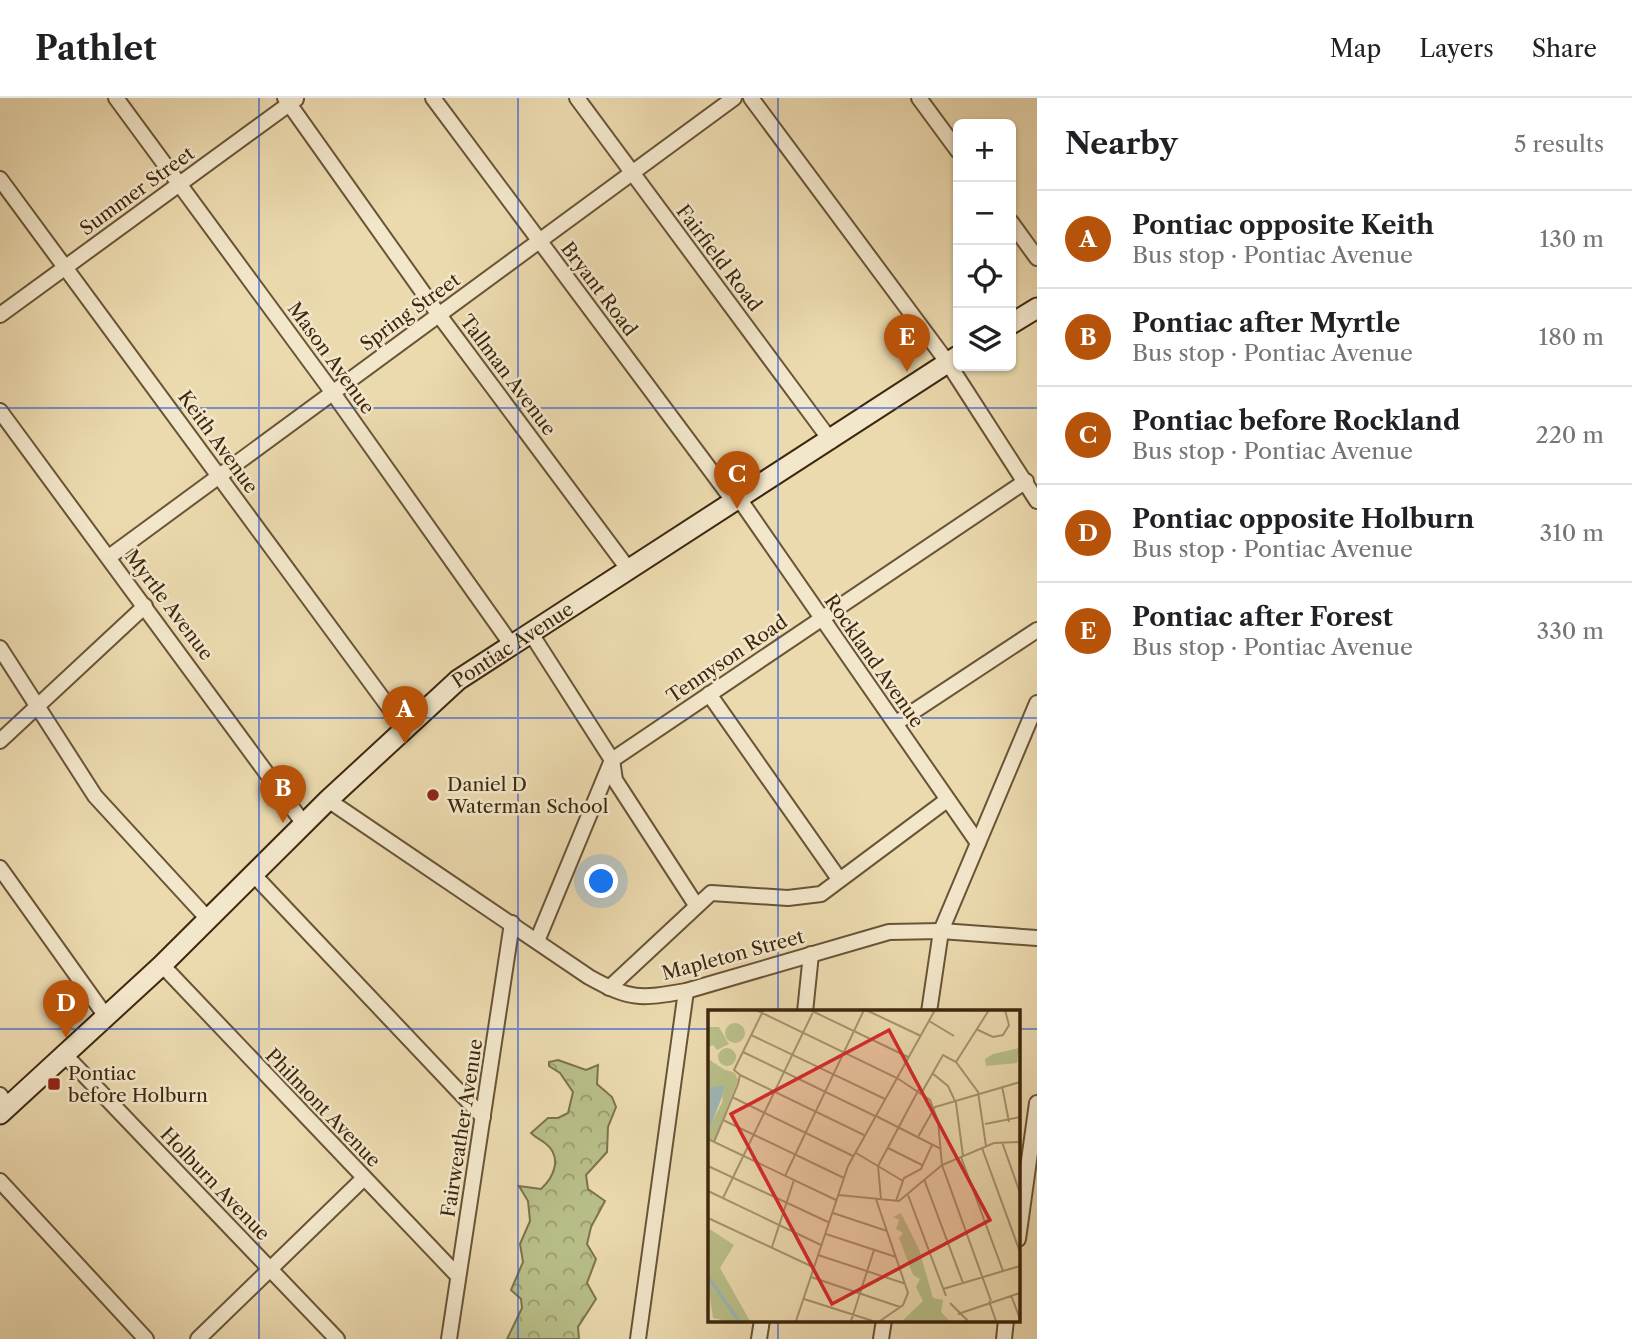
<!DOCTYPE html>
<meta charset="utf-8">
<style>
:root{--surface:#fff;--page:#f2f2f2;--text:#202124;--muted:#757577;--line:#e0e0e0;--accent:#b45309}
body{margin:0;font-family:"Libre Caslon Text",serif;background:var(--page);color:var(--text)}
.controls{position:absolute;right:21px;top:21px;display:grid;overflow:hidden;border-radius:10px;box-shadow:0 2px 5px #0004}
.controls button{width:63px;height:63px;display:grid;place-items:center;padding:0;border:0;border-bottom:2px solid var(--line);background:var(--surface);color:var(--text);font:35px sans-serif}
.you{position:absolute;left:602px;top:784px;width:24px;height:24px;margin:-18px;border:5px solid #fff;border-radius:50%;background:#1a73e8;box-shadow:0 0 0 10px #1a73e833}
.badge{display:grid;place-items:center;width:46px;height:46px;border-radius:50%;background:var(--accent);color:#fff;font-size:23px;font-weight:700}
.pin{position:absolute;translate:-50% -58px;filter:drop-shadow(0 2px 4px #0008)}
.pin::after{content:'';position:absolute;top:37px;width:24px;height:21px;background:inherit;clip-path:polygon(0 0,100% 0,50% 100%)}
.list{margin:0;padding:0;list-style:none}
h2{display:flex;justify-content:space-between;align-items:center;height:91px;margin:0;padding:0 28px;font-size:30px}
h2 small{font-size:23px;font-weight:400;color:var(--muted)}
.list li{display:grid;grid-template-columns:46px 1fr auto;gap:21px;align-items:center;box-sizing:border-box;height:98px;padding:0 28px;border-top:2px solid var(--line)}
.list b{display:block;font-size:26px;white-space:nowrap}
.list p{margin:0;font-size:23px;white-space:nowrap;color:var(--muted)}
.list em{font-size:23px;font-style:normal;color:var(--muted)}
.icon{flex:none;width:38px;height:38px;fill:none;stroke:currentColor;stroke-width:2;stroke-linecap:round;stroke-linejoin:round}
.map{position:relative;flex:none;width:1037px;height:1241px;overflow:hidden}
header{display:flex;align-items:center;gap:42px;box-sizing:border-box;height:98px;padding:0 35px;background:var(--surface);border-bottom:2px solid var(--line)}
header strong{font-size:33px}
nav{display:flex;gap:38px;margin-inline-start:auto;font-size:24px}
main{display:flex}
aside{flex:1;background:var(--surface)}
.map>svg:first-child{display:block}
.forest{fill:url(#forest-crowns);stroke:#7b734c;stroke-width:2}
.lines{fill:none;stroke-linecap:round;stroke-linejoin:round}
.street-casing{stroke:#695436;stroke-width:18}
.secondary-casing{stroke:#3d270e;stroke-width:23}
.street{stroke:#f3e7cb;stroke-width:14}
.secondary{stroke:#f3e7cb;stroke-width:19}
.grid{fill:none;stroke:#1d4ed8;stroke-width:2;stroke-opacity:0.55}
.poi-dot{fill:#8f2418;stroke:#f3e7cb;stroke-width:2.5}
.labels{text-anchor:middle;dominant-baseline:central;stroke-width:5;stroke-linejoin:round;paint-order:stroke}
.street-label{font-size:19px;fill:#3d270e;stroke:#f3e7cb}
.poi-label{font-size:19px;fill:#3d270e;stroke:#f3e7cb;text-anchor:start}
.inset-river{fill:none;stroke:#9cb8b4;stroke-width:3.5}
.inset-road{fill:none;stroke:#a6926f;stroke-width:2}
.view{fill:#d62828;fill-opacity:0.15;stroke:#d62828;stroke-width:3.5}
.inset-edge{fill:none;stroke:#3d270e;stroke-width:3.5}
</style>
<header>
<strong>Pathlet</strong>
<nav><a>Map</a><a>Layers</a><a>Share</a></nav>
</header>
<main>
<div class="map">
<svg width="1037" height="1241" viewBox="0 0 1037 1241">
<defs>
<pattern id="forest-crowns" width="20" height="18" patternUnits="userSpaceOnUse" patternTransform="scale(1.75)"><rect width="20" height="18" fill="#b9bf89"/><path d="M2 6a3 3 0 1 1 6 0M12 15a3 3 0 1 1 6 0" fill="none" stroke="#989b6e"/></pattern>
</defs>
<rect width="100%" height="100%" fill="#ecdaaf"/>
<filter id="stains"><feTurbulence type="fractalNoise" baseFrequency=".00286" numOctaves="4"/><feColorMatrix values="0 0 0 0 .2 0 0 0 0 .09 0 0 0 0 .02 0 0 0 .5 -.17"/></filter>
<radialGradient id="worn" r=".72"><stop offset=".6" stop-color="#630" stop-opacity="0"/><stop offset="1" stop-color="#630" stop-opacity=".3"/></radialGradient>
<path class="forest" d="M558 962 586 972 598 967 597 986 612 999 616 1009 608 1029 607 1054 586 1077 588 1091 605 1103 591 1129 587 1146 596 1161 587 1185 596 1201 578 1229 579 1241H507L522 1210 521 1201 511 1192 523 1164 520 1146 530 1123 528 1103 519 1088 541 1091C554 1079 563 1059 545 1045 540 1041 536 1040 531 1035L548 1020H558L568 1015 573 994 560 975 549 968V964Z"/>
<g class="lines">
<g class="street-casing">
<g id="street">
<polyline points="116,0 333,295 511,546"/>
<polyline points="285,0 439,217 629,472"/>
<polyline points="433,0 735,405"/>
<polyline points="577,0 831,343"/>
<polyline points="751,0 948,265 1037,403"/>
<polyline points="919,0 958,53"/>
<polyline points="0,81 405,631"/>
<polyline points="1011,124 1037,160"/>
<polyline points="0,217 296,1"/>
<polyline points="0,313 304,726"/>
<polyline points="740,402 978,745"/>
<polyline points="109,459 734,0"/>
<polyline points="530,534 612,662 615,682 696,807"/>
<polyline points="0,550 95,698 207,820"/>
<polyline points="709,596 839,781"/>
<polyline points="896,625 1037,532"/>
<polyline points="0,643 145,508"/>
<path d="M328 702 589 879C630 902 640 901 686 893L889 834 941 833 1037 840"/>
<polyline points="0,770 105,917"/>
<polyline points="253,776 483,1019"/>
<polyline points="537,843 612,662 1026,383"/>
<polyline points="162,867 458,1178"/>
<polyline points="609,890 711,795 788,800 821,796 947,702"/>
<polyline points="805,914 811,856"/>
<polyline points="929,914 941,833 1037,605"/>
<polyline points="65,957 337,1241"/>
<polyline points="0,997 8,1008"/>
<polyline points="0,1083 146,1241"/>
<polyline points="1018,1141 1037,1005"/>
<polyline points="198,1241 364,1080"/>
<polyline points="449,1241 512,825"/>
<polyline points="638,1241 686,893"/>
<polyline points="759,1241 762,1222"/>
<polyline points="881,1241 884,1222"/>
<polyline points="1004,1241 1006,1222"/>
</g>
</g>
<g class="secondary-casing">
<g id="secondary">
<polyline points="1011,226 1037,210"/>
<path id="s1" d="M0 1016 162 867 328 702 458 582 958 258"/>
</g>
</g>
<use href="#street" class="street"/>
<use href="#secondary" class="secondary"/>
</g>
<path class="grid" d="M259 0V1241M518 0V1241M778 0V914M0 310H1037M0 620H1037M0 931H710M1018 931H1037M778 1222V1241"/>
<g class="poi-dot">
<circle cx="433" cy="697" r="7"/>
<rect x="47" y="979" width="14" height="14" rx="3.5"/>
</g>
<g class="labels">
<g class="street-label">
<text transform="translate(137 93) rotate(-36)">Summer Street</text>
<text transform="translate(719 160) rotate(53)">Fairfield Road</text>
<text transform="translate(599 191) rotate(53)">Bryant Road</text>
<text transform="translate(410 214) rotate(-36)">Spring Street</text>
<text transform="translate(331 260) rotate(54)">Mason Avenue</text>
<text transform="translate(508 277) rotate(53)">Tallman Avenue</text>
<text transform="translate(218 344) rotate(54)">Keith Avenue</text>
<text transform="translate(169 507) rotate(53)">Myrtle Avenue</text>
<text stroke="none"><textPath href="#s1" startOffset="696">Pontiac Avenue</textPath></text>
<text transform="translate(727 561) rotate(-34)">Tennyson Road</text>
<text transform="translate(874 563) rotate(55)">Rockland Avenue</text>
<text transform="translate(733 857) rotate(-15)">Mapleton Street</text>
<text transform="translate(323 1010) rotate(46)">Philmont Avenue</text>
<text transform="translate(462 1030) rotate(-81)">Fairweather Avenue</text>
<text transform="translate(215 1086) rotate(46)">Holburn Avenue</text>
</g>
<g class="poi-label">
<text x="447" y="686">Daniel D<tspan x="447" dy="22">Waterman School</tspan></text>
<text x="68" y="975">Pontiac<tspan x="68" dy="22">before Holburn</tspan></text>
</g>
</g>
<g transform="translate(708 912)">
<rect width="312" height="312" fill="#ecdaaf"/>
<path d="M311 38 309 53 278 56 277 49 285 44ZM18 60 27 63 30 70 6 131 0 129V119L14 93ZM193 203 211 239 225 288 235 290 233 302 242 311H194L215 291 208 277 212 269 205 265 191 228 195 223 188 219 191 210 185 207ZM0 274 8 282V295L18 311 5 308Z" fill="#b9bf89"/>
<path d="M0 49 23 64 24 74 14 87 15 80 0 78ZM0 218 26 235 12 258 42 311H18L8 295V282L0 274Z" fill="#b9bf89"/>
<path d="M17 23a10 10 0 1 1 20 0a10 10 0 1 1-20 0ZM0 17H11L21 34 9 40 5 35 0 37ZM10 47a9 9 0 1 1 18 0a9 9 0 1 1-18 0Z" fill="#b9bf89"/>
<path d="M16 75 14 87 0 122V78Z" fill="#9cb8b4"/>
<path class="inset-river" d="M0 267 31 311"/>
<path class="inset-road" d="M48 0 189 68 222 90 230 111 234 155 283 291M102 0 200 47M158 0 213 26M221 11 246 26M268 19 285 27 295 25 301 15 297 0M43 25 177 89M35 42 167 106M248 52 281 0M224 63 240 76 248 93 255 146M32 65 156 125M294 76 301 112M214 82 235 45 248 52 270 82 278 136M24 87 145 146M168 106 233 139M15 110 136 168M277 114 312 107M210 127 227 97 312 72M0 129 128 190M6 132 30 74 32 65 26 60 55 1M294 132 312 183M180 138 214 155M274 138 312 242M148 143 195 171M253 147 295 261M0 156 120 212M77 166 156 0M216 169 255 273M0 181 113 235M131 185 191 191 234 155 286 133 312 132M200 185 238 286M15 188 106 0M168 189 200 283 195 295 172 311M173 189 170 156 211 79M188 191 196 168 213 159 224 135M125 203 179 221M0 208 105 257M118 224 188 247M64 237 86 170M110 245 198 274M103 267 192 297M235 279 312 256M303 285 312 309M96 289 165 311M281 291 288 311M242 293 260 311M250 304 312 283M88 311 140 156 227 0M143 311 166 240"/>
<path class="view" d="M181 20 282 210 124 294 23 104Z"/>
<rect width="312" height="312" class="inset-edge"/>
</g>
<rect width="100%" height="100%" filter="url(#stains)"/>
<rect width="100%" height="100%" fill="url(#worn)"/>
</svg>
<div class="controls">
<button>+</button>
<button>−</button>
<button><svg class="icon" aria-label="locate" viewBox="0 0 24 24"><circle cx="12" cy="12" r="6"/><path d="M12 2v4M12 18v4M2 12h4M18 12h4"/></svg></button>
<button><svg class="icon" aria-label="layers" viewBox="0 0 24 24"><path d="M12 4l9 5-9 5-9-5zM3 14l9 5 9-5"/></svg></button>
</div>
<div class="you"></div>
<div class="pin badge" style="left:405px;top:646px">A</div>
<div class="pin badge" style="left:283px;top:725px">B</div>
<div class="pin badge" style="left:737px;top:411px">C</div>
<div class="pin badge" style="left:66px;top:940px">D</div>
<div class="pin badge" style="left:907px;top:274px">E</div>
</div>
<aside>
<h2>Nearby<small>5 results</small></h2>
<ul class="list">
<li><span class="badge">A</span><div><b>Pontiac opposite Keith</b><p>Bus stop · Pontiac Avenue</p></div><em>130 m</em></li>
<li><span class="badge">B</span><div><b>Pontiac after Myrtle</b><p>Bus stop · Pontiac Avenue</p></div><em>180 m</em></li>
<li><span class="badge">C</span><div><b>Pontiac before Rockland</b><p>Bus stop · Pontiac Avenue</p></div><em>220 m</em></li>
<li><span class="badge">D</span><div><b>Pontiac opposite Holburn</b><p>Bus stop · Pontiac Avenue</p></div><em>310 m</em></li>
<li><span class="badge">E</span><div><b>Pontiac after Forest</b><p>Bus stop · Pontiac Avenue</p></div><em>330 m</em></li>
</ul>
</aside>
</main>
